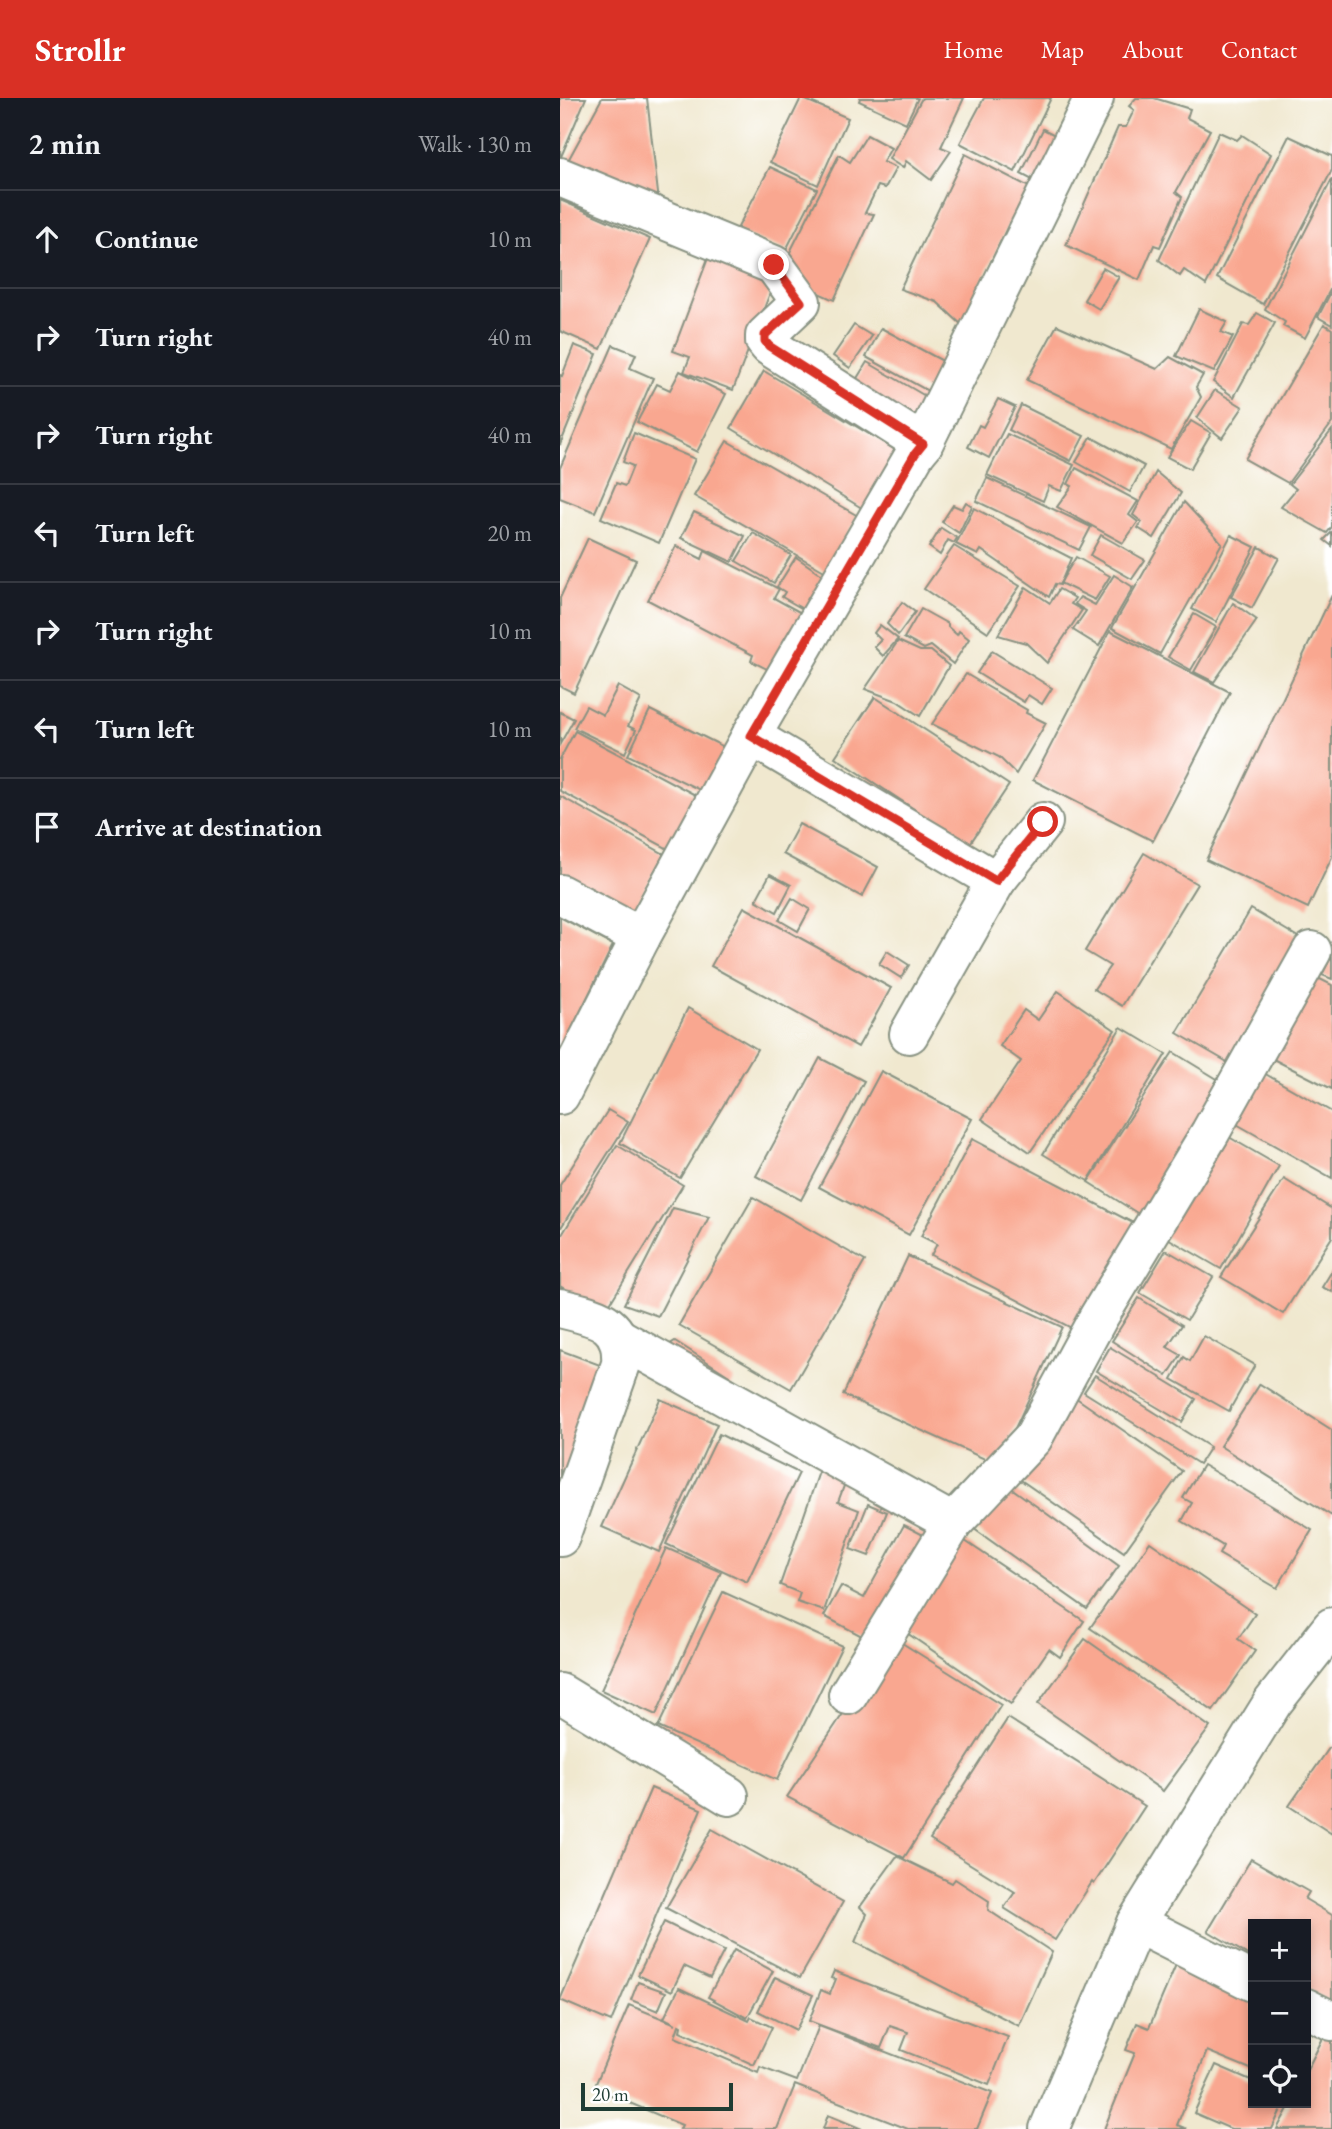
<!DOCTYPE html>
<meta charset="utf-8">
<style>
:root{--surface:#171b24;--page:#20242c;--text:#f1f3f6;--muted:#9ea1a6;--line:#363941;--accent:#d93025}
body{margin:0;font-family:"EB Garamond",serif;background:var(--page);color:var(--text)}
.controls{position:absolute;right:21px;bottom:21px;display:grid;overflow:hidden;border-radius:0px;box-shadow:0 4px 10px #0003}
.controls button{width:63px;height:63px;display:grid;place-items:center;padding:0;border:0;border-bottom:2px solid var(--line);background:var(--surface);color:var(--text);font:35px sans-serif}
.scale{position:absolute;left:21px;bottom:18px;width:152px;box-sizing:border-box;padding-left:7px;border:4px solid #1f3d34;border-top:0;font-size:19px;line-height:24px;white-space:nowrap;color:#1f3d34;-webkit-text-stroke:5px #fff;paint-order:stroke}
.stop{position:absolute;width:21px;height:21px;margin:-16px;border:5px solid #d93025;border-radius:50%;background:#fff}
.stop.end{background:#d93025;border-color:#fff;box-shadow:0 2px 7px #0008}
.list{margin:0;padding:0;list-style:none}
h2{display:flex;justify-content:space-between;align-items:center;height:91px;margin:0;padding:0 28px;font-size:30px}
h2 small{font-size:23px;font-weight:400;color:var(--muted)}
.list li{display:grid;grid-template-columns:46px 1fr auto;gap:21px;align-items:center;box-sizing:border-box;height:98px;padding:0 28px;border-top:2px solid var(--line)}
.list b{display:block;font-size:26px;white-space:nowrap}
.list em{font-size:23px;font-style:normal;color:var(--muted)}
.icon{flex:none;width:38px;height:38px;fill:none;stroke:currentColor;stroke-width:2;stroke-linecap:round;stroke-linejoin:round}
.map{position:relative;flex:none;width:772px;height:2031px;overflow:hidden}
header{display:flex;align-items:center;gap:42px;box-sizing:border-box;height:98px;padding:0 35px;background:var(--accent);color:#fff}
header strong{font-size:33px}
nav{display:flex;gap:38px;margin-inline-start:auto;font-size:24px}
main{display:flex}
aside{flex:1;background:var(--surface)}
.map>svg:first-child{display:block}
.building{fill:#f9a790}
.lines{fill:none;stroke-linecap:round;stroke-linejoin:round}
.minor-casing{stroke:#889282;stroke-width:42}
.minor{stroke:#fff;stroke-width:38}
.route{stroke:#d93025;stroke-width:9}
</style>
<header>
<strong>Strollr</strong>
<nav><a>Home</a><a>Map</a><a>About</a><a>Contact</a></nav>
</header>
<main>
<aside>
<h2>2 min<small>Walk · 130 m</small></h2>
<ul class="list">
<li><svg class="icon" aria-label="ahead" viewBox="0 0 24 24"><path d="M12 20V5M6 11l6-6 6 6"/></svg><div><b>Continue</b></div><em>10 m</em></li>
<li><svg class="icon" aria-label="right" viewBox="0 0 24 24"><path d="M7 20v-9h11M14 6l5 5-5 5"/></svg><div><b>Turn right</b></div><em>40 m</em></li>
<li><svg class="icon" aria-label="right" viewBox="0 0 24 24"><path d="M7 20v-9h11M14 6l5 5-5 5"/></svg><div><b>Turn right</b></div><em>40 m</em></li>
<li><svg class="icon" aria-label="left" viewBox="0 0 24 24"><path d="M17 20v-9H6M10 6l-5 5 5 5"/></svg><div><b>Turn left</b></div><em>20 m</em></li>
<li><svg class="icon" aria-label="right" viewBox="0 0 24 24"><path d="M7 20v-9h11M14 6l5 5-5 5"/></svg><div><b>Turn right</b></div><em>10 m</em></li>
<li><svg class="icon" aria-label="left" viewBox="0 0 24 24"><path d="M17 20v-9H6M10 6l-5 5 5 5"/></svg><div><b>Turn left</b></div><em>10 m</em></li>
<li><svg class="icon" aria-label="arrive" viewBox="0 0 24 24"><path d="M6 21V4h12l-3 4 3 4H6"/></svg><div><b>Arrive at destination</b></div></li>
</ul>
</aside>
<div class="map">
<svg width="772" height="2031" viewBox="0 0 772 2031">
<rect width="100%" height="100%" fill="#fff"/>
<filter id="ink" filterUnits="userSpaceOnUse"><feTurbulence type="fractalNoise" baseFrequency=".0143" numOctaves="2"/><feDisplacementMap in="SourceGraphic" scale="14" xChannelSelector="R" yChannelSelector="G"/><feConvolveMatrix kernelMatrix="1 2 1 2 8 2 1 2 1" color-interpolation-filters="sRGB"/></filter>
<filter id="wash" filterUnits="userSpaceOnUse"><feTurbulence type="fractalNoise" baseFrequency=".00686" numOctaves="4" result="noise"/><feDisplacementMap in="SourceGraphic" scale="28" xChannelSelector="R" yChannelSelector="G"/><feGaussianBlur stdDeviation="1.57" result="paint"/><feColorMatrix in="noise" values="0 0 0 0 0 0 0 0 0 0 0 0 0 0 0 0 0 1.4 0 .05"/><feComposite in="paint" operator="in"/></filter>
<g filter="url(#wash)">
<rect width="100%" height="100%" fill="#f0e8cf"/>
<g id="blocks">
<g class="building">
<polygon points="0,0 26,0 0,61"/>
<polygon points="42,0 87,0 99,104 5,68"/>
<polygon points="241,0 288,20 258,87 210,64"/>
<polygon points="300,0 358,0 346,25 299,3"/>
<polygon points="362,0 404,0 381,49 391,53 371,82 346,63 343,70 329,61"/>
<polygon points="424,0 491,0 455,74 400,45"/>
<polygon points="576,0 594,0 630,11 627,20 650,32 616,94 622,99 600,149 594,147 579,182 506,147 558,29 566,29 574,12 569,8"/>
<polygon points="483,31 505,42 480,86 461,76"/>
<polygon points="659,34 677,42 682,37 711,56 646,187 624,172 620,178 599,162"/>
<polygon points="307,37 331,50 323,64 336,70 325,90 318,88 305,115 314,116 274,202 234,184 223,168 279,57 290,64"/>
<polygon points="729,38 772,58 772,72 703,206 657,180"/>
<polygon points="405,56 477,93 463,130 449,125 402,227 377,204 340,191"/>
<polygon points="210,69 257,91 226,152 176,133"/>
<polygon points="772,81 772,188 745,240 723,228 725,224 705,211"/>
<polygon points="0,102 90,141 41,251 0,233"/>
<polygon points="150,155 216,179 173,292 124,274 130,259 113,253"/>
<polygon points="543,170 559,179 539,211 524,202"/>
<polygon points="772,192 772,227 758,219"/>
<polygon points="639,211 667,224 661,234 673,239 654,274 616,258"/>
<polygon points="697,215 715,225 674,299 653,284 683,226 689,227"/>
<polygon points="764,226 772,231 772,325 728,385 685,361"/>
<polygon points="294,227 312,238 290,270 273,258"/>
<polygon points="497,227 597,271 610,259 643,277 636,289 641,299 611,351 467,282"/>
<polygon points="321,230 394,269 377,298 306,259"/>
<polygon points="14,247 37,256 0,347 0,277 2,278"/>
<polygon points="53,247 76,256 70,270 93,280 35,414 0,400 0,370"/>
<polygon points="307,264 372,302 353,331 288,295"/>
<polygon points="120,273 166,296 137,354 77,324 97,286 110,292"/>
<polygon points="204,273 342,356 305,412 171,330"/>
<polygon points="655,292 683,309 662,340 637,320"/>
<polygon points="438,301 455,309 429,360 408,349 419,327 423,329"/>
<polygon points="461,307 524,338 511,363 449,332"/>
<polygon points="631,323 651,335 630,371 607,359"/>
<polygon points="772,332 772,429 767,435 721,409 736,391 730,386"/>
<polygon points="74,335 135,361 99,445 41,420 56,385 65,388 73,368 63,364"/>
<polygon points="447,336 514,367 501,393 489,388 483,403 427,377"/>
<polygon points="531,339 584,368 570,394 516,364"/>
<polygon points="167,343 298,418 266,474 134,398"/>
<polygon points="516,370 578,403 569,417 578,424 563,445 497,409 512,388 508,386"/>
<polygon points="596,374 621,395 594,440 578,430 582,424 573,417"/>
<polygon points="427,380 531,429 519,452 416,403"/>
<polygon points="406,404 412,408 399,435 382,424 393,407 402,411"/>
<polygon points="624,404 662,445 600,556 552,530"/>
<polygon points="414,410 511,460 500,487 495,486 489,499 421,452 418,457 396,446"/>
<polygon points="134,414 185,438 172,464 121,440"/>
<polygon points="381,430 397,440 394,445 388,442 380,457 369,449"/>
<polygon points="772,434 772,448 764,442"/>
<polygon points="193,435 231,457 214,485 176,463"/>
<polygon points="541,437 585,462 572,481 530,457"/>
<polygon points="671,437 695,449 656,524 632,511"/>
<polygon points="28,440 76,462 14,595 0,588 0,500"/>
<polygon points="116,448 142,461 145,453 219,491 214,500 252,521 221,578 191,563 193,557 88,502"/>
<polygon points="394,448 460,488 428,534 364,491"/>
<polygon points="699,449 719,460 692,510 671,499"/>
<polygon points="236,459 274,485 255,518 222,499 225,494 217,489"/>
<polygon points="516,459 550,478 535,502 500,485"/>
<polygon points="554,477 573,489 539,548 513,532 526,513 515,506 520,499 535,507"/>
<polygon points="466,489 490,505 499,491 515,500 511,506 522,512 487,565 466,545 438,537"/>
<polygon points="772,497 772,759 748,810 646,762"/>
<polygon points="342,504 355,514 338,537 327,526"/>
<polygon points="673,505 697,522 654,584 634,574"/>
<polygon points="361,511 388,526 388,529 397,537 399,533 409,541 393,566 371,548 364,551 344,540"/>
<polygon points="634,516 656,529 631,572 608,559"/>
<polygon points="320,527 338,541 323,558 314,549 321,542 314,535"/>
<polygon points="550,533 670,594 593,743 473,682"/>
<polygon points="338,543 360,553 371,553 389,568 360,618 337,603 305,591"/>
<polygon points="432,553 492,590 482,606 468,597 464,604 417,575"/>
<polygon points="406,576 467,612 466,615 486,625 456,676 439,659 372,626"/>
<polygon points="58,588 81,601 68,628 76,632 65,655 14,630 26,608 43,617"/>
<polygon points="315,599 449,687 409,747 275,659"/>
<polygon points="90,612 170,652 148,696 68,657"/>
<polygon points="0,614 14,621 0,646"/>
<polygon points="15,633 139,699 110,752 0,693 0,661"/>
<polygon points="0,698 104,756 70,819 0,782"/>
<polygon points="239,726 318,769 302,799 223,756"/>
<polygon points="584,755 637,786 562,908 534,891 550,868 525,853"/>
<polygon points="210,776 231,787 217,814 196,802"/>
<polygon points="232,800 250,811 238,833 219,822"/>
<polygon points="184,809 331,890 298,949 151,868"/>
<polygon points="691,811 743,842 669,965 617,935"/>
<polygon points="0,819 53,847 0,955"/>
<polygon points="327,853 349,867 341,880 319,866"/>
<polygon points="772,857 772,881 762,877"/>
<polygon points="750,876 772,887 772,991 707,958"/>
<polygon points="498,893 555,932 470,1054 422,1021 461,963 440,948 464,912 478,922"/>
<polygon points="128,910 197,951 120,1080 60,1045"/>
<polygon points="561,929 606,956 528,1083 483,1056"/>
<polygon points="613,954 667,987 582,1118 528,1084"/>
<polygon points="260,960 304,983 241,1102 196,1078"/>
<polygon points="321,973 412,1021 349,1137 259,1089"/>
<polygon points="702,974 772,1014 772,1080 673,1024"/>
<polygon points="48,1012 68,1024 0,1131 0,1087"/>
<polygon points="662,1035 719,1068 661,1171 604,1138"/>
<polygon points="412,1041 577,1127 519,1234 371,1157 377,1146 361,1138"/>
<polygon points="57,1047 123,1087 44,1215 0,1188 0,1140"/>
<polygon points="724,1081 772,1111 772,1139 723,1216 661,1179"/>
<polygon points="193,1099 305,1163 231,1291 119,1227"/>
<polygon points="113,1110 149,1119 98,1218 64,1206"/>
<polygon points="606,1152 653,1179 627,1222 580,1195"/>
<polygon points="348,1158 502,1229 438,1367 283,1297"/>
<polygon points="772,1173 772,1194 762,1189"/>
<polygon points="579,1200 622,1227 607,1249 621,1257 607,1278 552,1243"/>
<polygon points="644,1238 695,1267 669,1313 612,1281 624,1259 630,1263"/>
<polygon points="115,1243 174,1281 166,1294 98,1254"/>
<polygon points="550,1249 636,1301 622,1324 536,1273"/>
<polygon points="0,1252 48,1270 0,1396"/>
<polygon points="535,1277 650,1349 639,1366 524,1294"/>
<polygon points="700,1286 772,1332 772,1418 660,1348"/>
<polygon points="512,1297 622,1373 564,1454 455,1378"/>
<polygon points="100,1301 157,1326 99,1454 42,1429"/>
<polygon points="159,1336 239,1375 187,1484 106,1446"/>
<polygon points="643,1367 752,1432 717,1490 659,1456 663,1448 622,1423 632,1405 623,1400"/>
<polygon points="261,1368 288,1377 278,1404 299,1412 264,1513 237,1504 240,1495 220,1487"/>
<polygon points="443,1384 559,1468 527,1511 410,1428"/>
<polygon points="308,1406 327,1414 309,1458 290,1451"/>
<polygon points="344,1427 371,1441 315,1545 264,1518 281,1488 304,1500"/>
<polygon points="405,1443 524,1523 500,1559 489,1551 451,1606 344,1533"/>
<polygon points="590,1444 695,1516 678,1541 695,1553 653,1613 530,1530"/>
<polygon points="106,1450 161,1474 96,1617 41,1592"/>
<polygon points="163,1494 282,1548 217,1682 98,1629"/>
<polygon points="334,1540 441,1607 344,1760 227,1699"/>
<polygon points="525,1541 650,1629 603,1693 478,1606"/>
<polygon points="448,1620 585,1708 534,1786 532,1784 495,1842 444,1810 455,1794 370,1741"/>
<polygon points="772,1646 772,1736 729,1708"/>
<polygon points="91,1690 141,1711 51,1924 0,1902"/>
<polygon points="152,1731 283,1804 240,1880 106,1810"/>
<polygon points="337,1758 392,1785 395,1781 429,1803 428,1812 492,1854 459,1928 295,1844 307,1816 300,1809"/>
<polygon points="691,1761 749,1794 745,1801 772,1817 772,1905 746,1890 746,1826 693,1826 693,1860 648,1833"/>
<polygon points="104,1824 164,1853 150,1880 124,1868 112,1893 78,1877"/>
<polygon points="174,1852 213,1873 187,1920 148,1899"/>
<polygon points="617,1864 693,1895 693,1972 647,1953 617,2027 627,2031 544,2031 575,1955 566,1952 577,1925 589,1930"/>
<polygon points="274,1873 448,1939 429,1987 341,1952 348,1934 330,1928 321,1950 249,1923 261,1892 270,1896 276,1881 271,1880"/>
<polygon points="215,1879 253,1897 236,1932 198,1913"/>
<polygon points="78,1884 106,1894 98,1913 71,1902"/>
<polygon points="119,1890 189,1923 191,1919 212,1929 194,1967 120,1933 121,1928 119,1927 115,1939 198,1975 200,1969 237,1983 259,1928 432,1995 417,2031 348,2031 235,1987 217,2031 120,2031 122,2027 34,1990 69,1907 116,1926 104,1920"/>
<polygon points="770,1926 772,1927 772,2031 717,2031 731,2005 746,2005 746,1974"/>
<polygon points="656,1967 693,1983 693,2005 724,2005 712,2031 671,2031 634,2015"/>
<polygon points="268,2017 302,2031 263,2031"/>
</g>
</g>
</g>
<g filter="url(#ink)">
<use href="#blocks" fill-opacity="0" stroke="#889282" stroke-width="2"/>
<g class="lines">
<g class="minor-casing">
<g id="minor">
<polyline points="0,79 214,167 241,204 205,238 205,243 209,248 363,346"/>
<polyline points="191,638 436,783 483,724"/>
<polyline points="0,796 81,839"/>
<polyline points="349,936 436,783"/>
<polyline points="0,997 81,839 191,638 355,356 363,346 534,0"/>
<path d="M0 1210C35 1219 64 1222 61 1266L0 1439"/>
<polyline points="59,1240 393,1425"/>
<polyline points="0,1595 169,1698"/>
<polyline points="288,1597 393,1425 473,1340 538,1220 650,1035 752,853"/>
<polyline points="576,1825 693,1884"/>
<polyline points="746,1910 772,1923"/>
<polyline points="489,2031 576,1825 713,1604 772,1529"/>
</g>
</g>
<use href="#minor" class="minor"/>
</g>
</g>
<g class="lines" filter="url(#ink)">
<polyline class="route" points="214,167 241,204 205,237 205,243 209,248 363,346 355,356 191,638 436,783 483,724"/>
</g>
</svg>
<div class="controls">
<button>+</button>
<button>−</button>
<button><svg class="icon" aria-label="locate" viewBox="0 0 24 24"><circle cx="12" cy="12" r="6"/><path d="M12 2v4M12 18v4M2 12h4M18 12h4"/></svg></button>
</div>
<div class="scale">20 m</div>
<div class="stop" style="left:483px;top:724px"></div>
<div class="stop end" style="left:214px;top:167px"></div>
</div>
</main>
